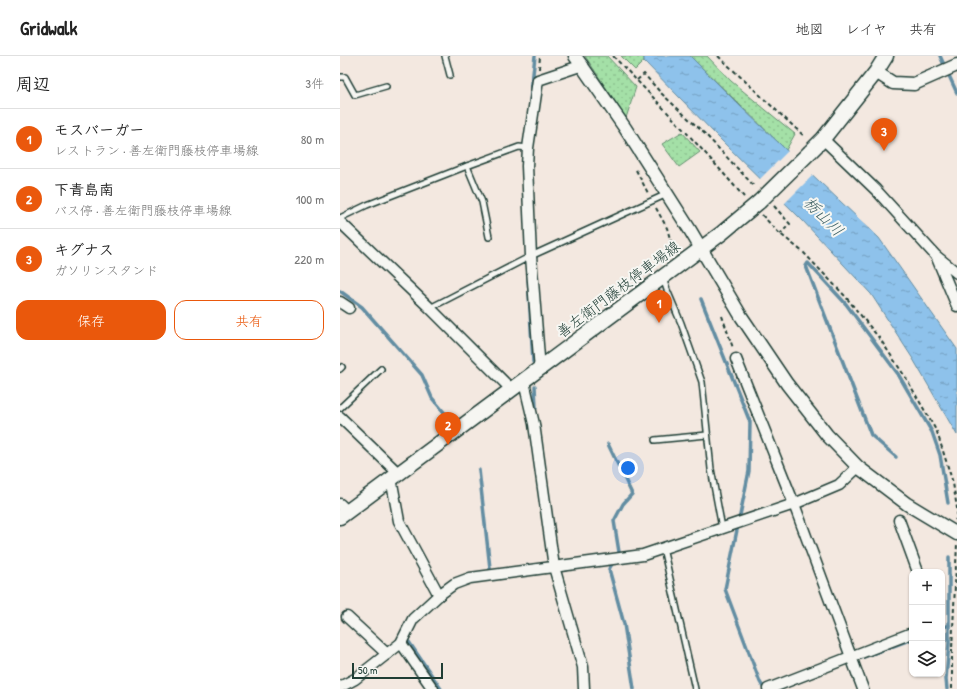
<!DOCTYPE html>
<html lang="ja">
<meta charset="utf-8">
<style>
:root{--surface:#fff;--page:#f6f6f6;--text:#222;--muted:#767676;--line:#e0e0e0;--accent:#ea580c}
body{margin:0;font-family:"Patrick Hand","Klee One",sans-serif;background:var(--page);color:var(--text)}
.controls{position:absolute;right:12px;bottom:12px;display:grid;overflow:hidden;border-radius:8px;box-shadow:0 1px 3px #0004}
.controls button{width:36px;height:36px;display:grid;place-items:center;padding:0;border:0;border-bottom:1px solid var(--line);background:var(--surface);color:var(--text);font:20px sans-serif}
.scale{position:absolute;left:12px;bottom:10px;width:91px;box-sizing:border-box;padding-left:4px;border:2px solid #1f3d34;border-top:0;font-size:11px;line-height:14px;white-space:nowrap;color:#1f3d34;-webkit-text-stroke:3px #f6f6f2;paint-order:stroke}
.you{position:absolute;left:288px;top:412px;width:14px;height:14px;margin:-10px;border:3px solid #fff;border-radius:50%;background:#1a73e8;box-shadow:0 0 0 6px #1a73e833}
.badge{display:grid;place-items:center;width:26px;height:26px;border-radius:50%;background:var(--accent);color:#fff;font-size:13px;font-weight:700}
.pin{position:absolute;translate:-50% -33px;filter:drop-shadow(0 1px 2px #0008)}
.pin::after{content:'';position:absolute;top:21px;width:14px;height:12px;background:inherit;clip-path:polygon(0 0,100% 0,50% 100%)}
.list{margin:0;padding:0;list-style:none}
h2{display:flex;justify-content:space-between;align-items:center;height:52px;margin:0;padding:0 16px;font-size:17px}
h2 small{font-size:13px;font-weight:400;color:var(--muted)}
.list li{display:grid;grid-template-columns:26px 1fr auto;gap:12px;align-items:center;box-sizing:border-box;height:60px;padding:0 16px;border-top:1px solid var(--line)}
.list b{display:block;font-size:15px;white-space:nowrap}
.list p{margin:0;font-size:13px;white-space:nowrap;color:var(--muted)}
.list em{font-size:13px;font-style:normal;color:var(--muted)}
.actions{display:flex;gap:8px;padding:12px 16px}
.actions a{flex:1;padding:9px 0;border:1px solid var(--accent);border-radius:12px;text-align:center;font-size:14px;color:var(--accent)}
.actions .main{background:var(--accent);color:#fff}
.icon{flex:none;width:22px;height:22px;fill:none;stroke:currentColor;stroke-width:2;stroke-linecap:round;stroke-linejoin:round}
.map{position:relative;flex:none;width:617px;height:633px;overflow:hidden}
header{display:flex;align-items:center;gap:24px;box-sizing:border-box;height:56px;padding:0 20px;background:var(--surface);border-bottom:1px solid var(--line)}
header strong{font-size:19px}
nav{display:flex;gap:22px;margin-inline-start:auto;font-size:14px}
main{display:flex}
aside{flex:1;background:var(--surface)}
.map>svg:first-child{display:block}
.grass{fill:url(#grass-dots);stroke:#628e6e}
.water{fill:url(#water-ripples);stroke:#628da2}
.pier{fill:#f3e8e0}
.lines{fill:none;stroke-linecap:round;stroke-linejoin:round}
.stream{stroke:#628da2;stroke-width:3.5}
.service-casing{stroke:#1f3d34;stroke-width:8}
.minor-casing{stroke:#1f3d34;stroke-width:13}
.tertiary-casing{stroke:#1f3d34;stroke-width:15}
.secondary-casing{stroke:#1f3d34;stroke-width:17}
.path{stroke:#1f3d34;stroke-width:2;stroke-dasharray:4 3;stroke-linecap:butt}
.service{stroke:#f6f6f2;stroke-width:5}
.minor{stroke:#f6f6f2;stroke-width:10}
.tertiary{stroke:#f6f6f2;stroke-width:12}
.secondary{stroke:#f6f6f2;stroke-width:14}
.secondary-bridge-casing{stroke:#1f3d34;stroke-width:17;stroke-linecap:butt}
.secondary-bridge{stroke:#f6f6f2;stroke-width:14}
.labels{text-anchor:middle;dominant-baseline:central;stroke-width:4;stroke-linejoin:round;paint-order:stroke}
.street-label{font-size:15px;fill:#1f3d34;stroke:#f6f6f2}
.water-label{font-size:16px;font-style:italic;fill:#3b5e62;stroke:#f6f6f2}
</style>
<header>
<strong>Gridwalk</strong>
<nav><a>地図</a><a>レイヤ</a><a>共有</a></nav>
</header>
<main>
<aside>
<h2>周辺<small>3件</small></h2>
<ul class="list">
<li><span class="badge">1</span><div><b>モスバーガー</b><p>レストラン · 善左衛門藤枝停車場線</p></div><em>80 m</em></li>
<li><span class="badge">2</span><div><b>下青島南</b><p>バス停 · 善左衛門藤枝停車場線</p></div><em>100 m</em></li>
<li><span class="badge">3</span><div><b>キグナス</b><p>ガソリンスタンド</p></div><em>220 m</em></li>
</ul>
<div class="actions"><a class="main">保存</a><a>共有</a></div>
</aside>
<div class="map">
<svg width="617" height="633" viewBox="0 0 617 633">
<defs>
<pattern id="grass-dots" width="8" height="8" patternUnits="userSpaceOnUse"><rect width="8" height="8" fill="#a4e0a7"/><path d="M2 2h.1M6 6h.1" fill="none" stroke="#8dc190" stroke-width="1.8" stroke-linecap="round"/></pattern>
<pattern id="water-ripples" width="26" height="14" patternUnits="userSpaceOnUse"><rect width="26" height="14" fill="#8ec2eb"/><path d="M2 4q2-2 4 0t4 0M15 11q2-2 4 0t4 0" fill="none" stroke="#739fbf"/></pattern>
</defs>
<rect width="100%" height="100%" fill="#f3e8e0"/>
<filter id="ink" filterUnits="userSpaceOnUse"><feTurbulence type="fractalNoise" baseFrequency=".025" numOctaves="2"/><feDisplacementMap in="SourceGraphic" scale="8" xChannelSelector="R" yChannelSelector="G"/><feConvolveMatrix kernelMatrix="1 2 1 2 8 2 1 2 1" color-interpolation-filters="sRGB"/></filter>
<g filter="url(#ink)">
<g class="grass">
<polygon points="245,0 267,0 296,31 286,62"/>
<polygon points="281,0 304,0 304,5 295,14"/>
<polygon points="350,0 367,0 391,25 455,78 446,94"/>
<polygon points="342,76 360,96 339,111 322,88"/>
</g>
<polygon class="water" points="304,0 350,0 402,52 539,182 617,293 617,379 573,303 531,238 463,165 377,80 304,5"/>
<polygon class="pier" points="449,94 474,118 444,148 419,124"/>
<g class="lines">
<g class="stream">
<polyline points="600,0 617,37"/>
<polyline points="190,45 195,0"/>
<polyline points="188,221 193,306"/>
<polyline points="0,235 22,251 82,319 92,342 108,361"/>
<polyline points="361,243 410,366 409,415 385,533 420,626 424,633"/>
<polyline points="195,330 196,352"/>
<polyline points="268,388 292,438 283,448 274,465 279,496 269,513 284,568 294,633"/>
<polyline points="556,401 531,379 466,210 468,207 506,248 558,318 592,376 600,399 608,447"/>
<polyline points="139,414 150,512"/>
<polyline points="602,572 609,569"/>
<polyline points="69,586 101,633"/>
<polyline points="521,602 572,583"/>
<polyline points="607,633 606,623 609,587 609,501"/>
</g>
<g class="service-casing">
<g id="service">
<polyline points="105,0 110,19"/>
<polyline points="0,21 5,21 15,39 46,30"/>
<polyline points="127,110 142,146 149,181"/>
<polyline points="0,162 27,149 127,110 179,91 188,92"/>
<polyline points="323,222 327,234 341,267 362,326 371,413 382,472"/>
<polyline points="90,252 191,200 327,138"/>
<polyline points="0,313 2,311"/>
<polyline points="0,352 41,313"/>
<polyline points="315,384 367,379"/>
<polyline points="323,492 355,633"/>
</g>
</g>
<g class="minor-casing">
<g id="minor">
<polyline points="483,83 536,134 596,200 617,217"/>
<polyline points="0,166 90,252 172,334"/>
<polyline points="597,202 617,250"/>
<polyline points="0,246 9,252"/>
<polyline points="396,303 454,448 523,633"/>
<polyline points="200,314 191,200 187,110 188,92 198,24 243,9"/>
<polyline points="184,326 194,368 214,511 243,611 244,633"/>
<polyline points="0,361 58,417"/>
<polyline points="51,422 59,465 99,539"/>
<polyline points="0,448 7,455"/>
<polyline points="559,464 578,516"/>
<polyline points="7,561 47,598"/>
<polyline points="61,587 93,633"/>
<polyline points="0,631 15,623 61,587 73,563 99,539 114,528 130,522 303,499 454,448 499,429 518,411"/>
<polyline points="428,633 572,577"/>
</g>
</g>
<g class="tertiary-casing">
<g id="tertiary">
<polyline points="235,0 285,72 350,174 401,260 447,328 487,379 518,411 567,448 617,478"/>
<polyline points="536,16 553,27 574,28 617,9"/>
</g>
</g>
<g class="secondary-casing">
<g id="secondary">
<polyline points="470,96 483,83 536,16 546,0"/>
<polyline points="0,461 382,177 419,146"/>
</g>
</g>
<g class="path">
<path d="M273 0C318 46 362 92 404 141"/>
<polyline points="378,0 465,81"/>
<polyline points="199,13 200,0"/>
<polyline points="297,24 304,18 321,37 365,78 415,131"/>
<polyline points="296,114 308,137"/>
<polyline points="434,150 450,168 440,178"/>
<polyline points="316,152 327,172 332,190 325,202"/>
<polyline points="422,159 438,176 464,197 505,240 540,283 566,322 597,376 613,427 617,452 617,460 615,464"/>
<polyline points="382,260 393,292"/>
<polyline points="612,633 612,593 617,488"/>
</g>
<use href="#service" class="service"/>
<use href="#minor" class="minor"/>
<use href="#tertiary" class="tertiary"/>
<use href="#secondary" class="secondary"/>
<g class="secondary-bridge-casing">
<polyline id="secondary-bridge" points="419,146 470,96"/>
</g>
<use href="#secondary-bridge" class="secondary-bridge"/>
</g>
</g>
<g class="labels">
<g class="street-label">
<text transform="translate(278 233) rotate(-37)">善左衛門藤枝停車場線</text>
</g>
<g class="water-label">
<text transform="translate(484 160) rotate(45)">栃山川</text>
</g>
</g>
</svg>
<div class="controls">
<button>+</button>
<button>−</button>
<button><svg class="icon" aria-label="layers" viewBox="0 0 24 24"><path d="M12 4l9 5-9 5-9-5zM3 14l9 5 9-5"/></svg></button>
</div>
<div class="scale">50 m</div>
<div class="you"></div>
<div class="pin badge" style="left:319px;top:267px">1</div>
<div class="pin badge" style="left:108px;top:389px">2</div>
<div class="pin badge" style="left:544px;top:95px">3</div>
</div>
</main>
